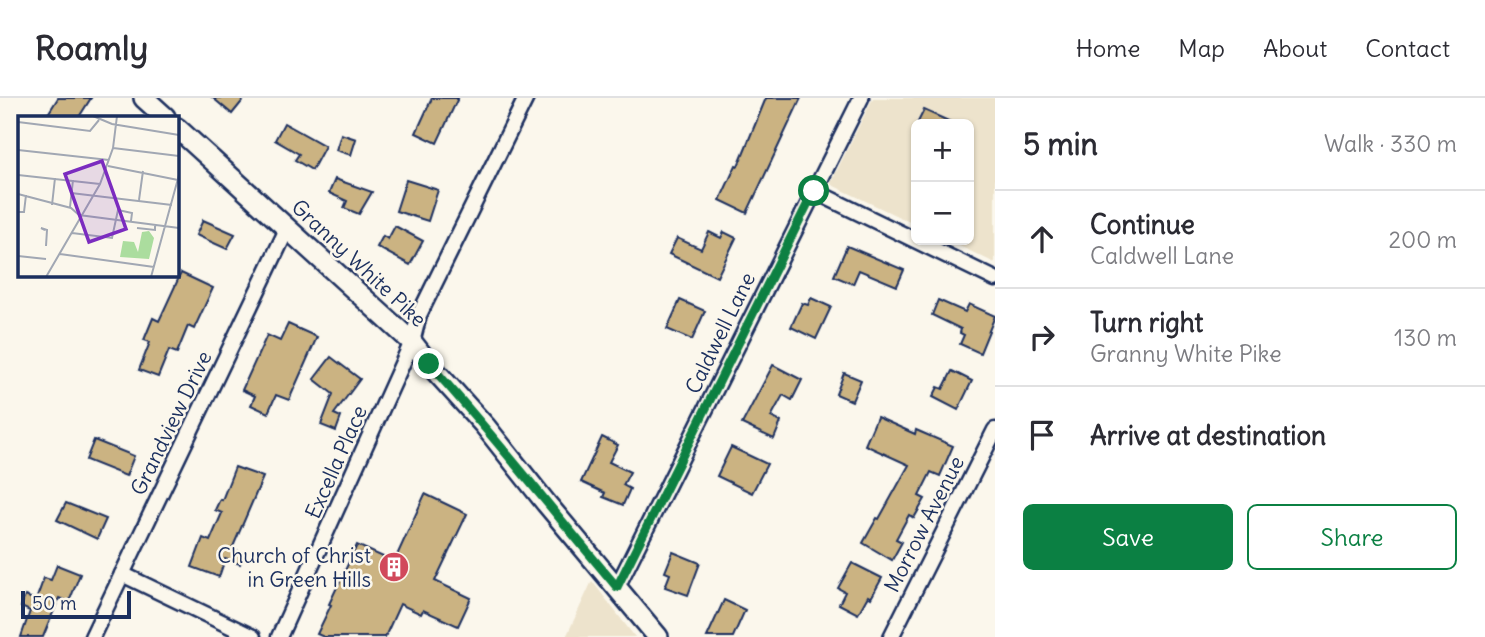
<!DOCTYPE html>
<meta charset="utf-8">
<style>
:root{--surface:#fff;--page:#f2f2f3;--text:#2b2b33;--muted:#7c7c81;--line:#e1e1e2;--accent:#0b8043}
body{margin:0;font-family:Delius,sans-serif;background:var(--page);color:var(--text)}
.controls{position:absolute;right:21px;top:21px;display:grid;overflow:hidden;border-radius:10px;box-shadow:0 2px 5px #0004}
.controls button{width:63px;height:63px;display:grid;place-items:center;padding:0;border:0;border-bottom:2px solid var(--line);background:var(--surface);color:var(--text);font:35px sans-serif}
.scale{position:absolute;left:21px;bottom:18px;width:110px;box-sizing:border-box;padding-left:7px;border:4px solid #1b2f5e;border-top:0;font-size:19px;line-height:24px;white-space:nowrap;color:#1b2f5e;-webkit-text-stroke:5px #fbf7ec;paint-order:stroke}
.stop{position:absolute;width:21px;height:21px;margin:-16px;border:5px solid #0b8043;border-radius:50%;background:#fff}
.stop.end{background:#0b8043;border-color:#fff;box-shadow:0 2px 7px #0008}
.list{margin:0;padding:0;list-style:none}
h2{display:flex;justify-content:space-between;align-items:center;height:91px;margin:0;padding:0 28px;font-size:30px}
h2 small{font-size:23px;font-weight:400;color:var(--muted)}
.list li{display:grid;grid-template-columns:46px 1fr auto;gap:21px;align-items:center;box-sizing:border-box;height:98px;padding:0 28px;border-top:2px solid var(--line)}
.list b{display:block;font-size:26px;white-space:nowrap}
.list p{margin:0;font-size:23px;white-space:nowrap;color:var(--muted)}
.list em{font-size:23px;font-style:normal;color:var(--muted)}
.actions{display:flex;gap:14px;padding:21px 28px}
.actions a{flex:1;padding:16px 0;border:2px solid var(--accent);border-radius:10px;text-align:center;font-size:24px;color:var(--accent)}
.actions .main{background:var(--accent);color:#fff}
.icon{flex:none;width:38px;height:38px;fill:none;stroke:currentColor;stroke-width:2;stroke-linecap:round;stroke-linejoin:round}
.map{position:relative;flex:none;width:995px;height:539px;overflow:hidden}
header{display:flex;align-items:center;gap:42px;box-sizing:border-box;height:98px;padding:0 35px;background:var(--surface);border-bottom:2px solid var(--line)}
header strong{font-size:33px}
nav{display:flex;gap:38px;margin-inline-start:auto;font-size:24px}
main{display:flex}
aside{flex:1;background:var(--surface)}
.map>svg:first-child{display:block}
.built{fill:#ede3cc}
.building{fill:#cbb382;stroke:#1b2f5e;stroke-width:2}
.lines{fill:none;stroke-linecap:round;stroke-linejoin:round}
.street-casing{stroke:#1b2f5e;stroke-width:19}
.secondary-casing{stroke:#1b2f5e;stroke-width:24}
.street{stroke:#fbf7ec;stroke-width:14}
.secondary{stroke:#fbf7ec;stroke-width:19}
.route{stroke:#0b8043;stroke-width:9}
.labels{text-anchor:middle;dominant-baseline:central;stroke-width:5;stroke-linejoin:round;paint-order:stroke}
.street-label{font-size:21px;fill:#1b2f5e;stroke:#fbf7ec}
.poi-label{font-size:21px;fill:#1b2f5e;stroke:#fbf7ec;text-anchor:end}
.inset-road{fill:none;stroke:#a1a7b3;stroke-width:2}
.view{fill:#7b2cbf;fill-opacity:0.15;stroke:#7b2cbf;stroke-width:3.5}
.inset-edge{fill:none;stroke:#1b2f5e;stroke-width:3.5}
</style>
<header>
<strong>Roamly</strong>
<nav><a>Home</a><a>Map</a><a>About</a><a>Contact</a></nav>
</header>
<main>
<div class="map">
<svg width="995" height="539" viewBox="0 0 995 539">
<rect width="100%" height="100%" fill="#fbf7ec"/>
<filter id="ink" filterUnits="userSpaceOnUse"><feTurbulence type="fractalNoise" baseFrequency=".0143" numOctaves="2"/><feDisplacementMap in="SourceGraphic" scale="14" xChannelSelector="R" yChannelSelector="G"/><feConvolveMatrix kernelMatrix="1 2 1 2 8 2 1 2 1" color-interpolation-filters="sRGB"/></filter>
<g filter="url(#ink)">
<g class="built">
<polygon points="873,0 995,0 995,165 947,142 969,142 969,26 916,26 916,127 830,86"/>
<polygon points="592,483 635,539 566,539"/>
</g>
<g class="building">
<polygon points="58,0 91,0 79,19 46,19"/>
<polygon points="213,0 245,0 232,16"/>
<polygon points="432,0 458,0 437,45 416,35"/>
<polygon points="766,0 801,0 747,115 720,102 736,67 738,68"/>
<polygon points="924,12 955,26 917,26"/>
<polygon points="284,25 325,48 312,72 295,62 299,56 275,42"/>
<polygon points="341,36 356,41 351,57 336,52"/>
<polygon points="335,81 372,94 359,116 344,110 347,103 329,95"/>
<polygon points="406,82 438,92 428,123 396,113"/>
<polygon points="203,122 235,136 227,151 196,137"/>
<polygon points="395,128 423,143 410,167 377,149 383,138 388,141"/>
<polygon points="709,134 721,140 724,134 736,140 717,179 669,156 677,140 701,151"/>
<polygon points="847,148 904,172 897,188 859,172 853,186 834,178"/>
<polygon points="181,175 213,190 194,231 188,228 177,255 169,252 158,279 139,272 150,244 144,242 153,220 159,223"/>
<polygon points="811,200 831,209 816,241 791,229 802,205 808,207"/>
<polygon points="680,202 705,213 692,242 667,231"/>
<polygon points="938,202 965,214 969,206 995,218 980,255 960,246 964,237 960,235 961,231 932,217"/>
<polygon points="288,226 317,239 289,302 276,297 268,315 251,307 255,298 242,292 267,237 280,243"/>
<polygon points="331,259 360,281 334,316 341,319 336,333 321,327 333,296 314,281"/>
<polygon points="773,267 802,282 792,302 783,297 771,319 781,324 774,341 742,326"/>
<polygon points="952,273 972,283 958,312 933,299 938,289 943,291"/>
<polygon points="844,275 861,282 852,303 836,296"/>
<polygon points="877,319 915,336 916,332 953,348 940,378 931,374 919,398 925,401 914,420 909,417 896,441 902,444 892,462 863,445 877,420 879,421 909,367 865,347"/>
<polygon points="602,339 618,347 609,364 630,374 623,387 630,391 623,407 603,399 605,395 581,384"/>
<polygon points="94,342 134,358 126,378 86,362"/>
<polygon points="731,349 767,366 752,395 717,378"/>
<polygon points="235,369 263,379 232,451 244,456 240,466 225,461 219,479 192,469 203,440 210,443 222,415 215,412 220,401 222,402"/>
<polygon points="425,396 467,416 435,483 471,500 458,528 423,512 421,516 400,506 385,539 324,539 317,536 331,507 329,506 357,447 394,464"/>
<polygon points="66,405 106,421 97,441 57,422"/>
<polygon points="673,454 700,465 688,497 665,489 670,476 665,474"/>
<polygon points="852,465 882,480 871,500 868,498 858,516 839,506 845,494 838,490"/>
<polygon points="57,467 80,476 69,504 59,500 43,539 21,539 30,513 21,509 25,498 36,502 44,480 51,482"/>
<polygon points="724,502 745,512 733,539 707,539"/>
</g>
<g class="lines">
<g class="street-casing">
<g id="street">
<polyline points="814,93 995,181"/>
<polyline points="122,476 253,539"/>
<polyline points="617,489 861,0"/>
<polyline points="92,539 288,129"/>
<polyline points="279,539 412,244 419,217 526,0"/>
<polyline points="891,539 995,332"/>
</g>
</g>
<g class="secondary-casing">
<g id="secondary">
<polyline points="144,0 165,19"/>
<polyline points="177,30 412,244 429,266 485,328 546,405 658,539"/>
</g>
</g>
<use href="#street" class="street"/>
<use href="#secondary" class="secondary"/>
</g>
</g>
<g class="lines" filter="url(#ink)">
<path class="route" d="M429 266C495 338 554 415 617 489L814 93"/>
</g>
<defs>
<g id="building-disc" transform="scale(1.575)"><circle r="9.5" fill="#d1495b" stroke="#fbf7ec"/><path d="M-4-6H4V6H1V3H-1V6H-4ZM-2.5-4.3h1.7v1.8h-1.7ZM.8-4.3h1.7v1.8H.8ZM-2.5-1h1.7V.8h-1.7ZM.8-1h1.7V.8H.8Z" fill="#fff"/></g>
</defs>
<g fill-rule="evenodd">
<use href="#building-disc" x="394" y="469"/>
</g>
<g class="labels">
<g class="street-label">
<text transform="translate(359 165) rotate(43)">Granny White Pike</text>
<text transform="translate(720 235) rotate(-64)">Caldwell Lane</text>
<text transform="translate(171 325) rotate(-64)">Grandview Drive</text>
<text transform="translate(336 364) rotate(-66)">Excella Place</text>
<text transform="translate(924 426) rotate(-63)">Morrow Avenue</text>
</g>
<g class="poi-label">
<text x="371" y="457">Church of Christ<tspan x="371" dy="24">in Green Hills</tspan></text>
</g>
</g>
<g transform="translate(18 18)">
<rect width="161" height="161" fill="#fbf7ec"/>
<path d="M131 115 136 122 131 143 102 141 105 125 116 126 120 136 124 116Z" fill="#abdd9e"/>
<path class="inset-road" d="M75 0 94 8 161 19M0 6 72 15 81 4M95 32 161 40M0 34 91 44M90 50 160 64M0 59 82 68M53 77 154 89M0 78 53 92 61 99 161 112M121 84 125 55M34 89 37 62M52 91 55 64M0 96H6L8 79M119 112 137 114V109M27 114 23 112 29 114 28 130M54 117 94 122 100 94 114 97 113 105M42 138 136 151M0 140 28 143M28 161 82 68 95 32 99 0M133 161 161 59"/>
<path class="view" d="M84 45 108 113 71 126 47 58Z"/>
<rect width="161" height="161" class="inset-edge"/>
</g>
</svg>
<div class="controls">
<button>+</button>
<button>−</button>
</div>
<div class="scale">50 m</div>
<div class="stop" style="left:814px;top:93px"></div>
<div class="stop end" style="left:429px;top:266px"></div>
</div>
<aside>
<h2>5 min<small>Walk · 330 m</small></h2>
<ul class="list">
<li><svg class="icon" aria-label="ahead" viewBox="0 0 24 24"><path d="M12 20V5M6 11l6-6 6 6"/></svg><div><b>Continue</b><p>Caldwell Lane</p></div><em>200 m</em></li>
<li><svg class="icon" aria-label="right" viewBox="0 0 24 24"><path d="M7 20v-9h11M14 6l5 5-5 5"/></svg><div><b>Turn right</b><p>Granny White Pike</p></div><em>130 m</em></li>
<li><svg class="icon" aria-label="arrive" viewBox="0 0 24 24"><path d="M6 21V4h12l-3 4 3 4H6"/></svg><div><b>Arrive at destination</b></div></li>
</ul>
<div class="actions"><a class="main">Save</a><a>Share</a></div>
</aside>
</main>
